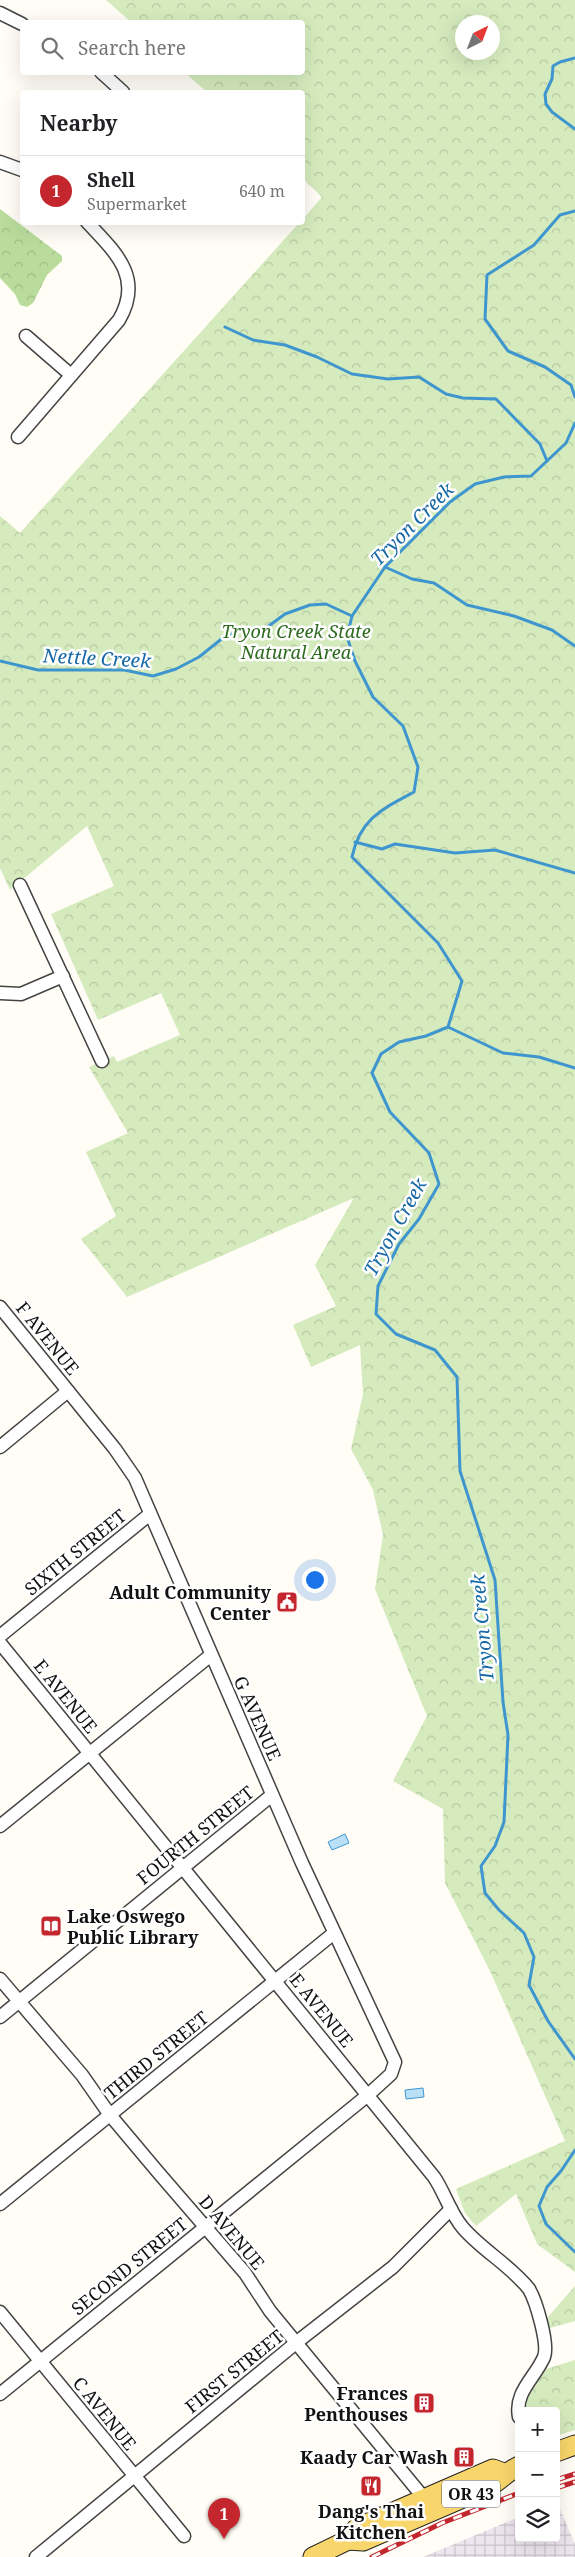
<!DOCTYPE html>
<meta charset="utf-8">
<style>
:root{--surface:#fff;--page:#f2f2f2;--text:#202124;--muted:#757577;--line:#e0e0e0;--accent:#c4262e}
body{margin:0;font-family:"Noto Serif",serif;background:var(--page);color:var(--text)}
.controls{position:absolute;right:15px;bottom:15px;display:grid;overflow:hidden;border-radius:5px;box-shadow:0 5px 20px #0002}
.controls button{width:45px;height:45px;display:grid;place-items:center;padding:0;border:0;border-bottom:1px solid var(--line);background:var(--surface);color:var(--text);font:25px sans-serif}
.compass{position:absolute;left:455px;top:15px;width:45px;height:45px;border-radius:50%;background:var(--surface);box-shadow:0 5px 20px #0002;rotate:42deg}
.you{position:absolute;left:314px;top:1579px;width:18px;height:18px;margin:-12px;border:4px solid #fff;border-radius:50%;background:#1a73e8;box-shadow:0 0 0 8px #1a73e833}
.badge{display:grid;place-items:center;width:32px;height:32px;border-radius:50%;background:var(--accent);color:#fff;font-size:16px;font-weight:700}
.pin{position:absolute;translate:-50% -41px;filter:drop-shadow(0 1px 2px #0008)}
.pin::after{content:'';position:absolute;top:26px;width:18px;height:15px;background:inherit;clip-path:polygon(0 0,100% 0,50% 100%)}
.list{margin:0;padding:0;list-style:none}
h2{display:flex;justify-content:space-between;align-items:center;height:65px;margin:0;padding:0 20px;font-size:21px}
h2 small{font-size:16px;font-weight:400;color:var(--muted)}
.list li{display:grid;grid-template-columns:32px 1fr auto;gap:15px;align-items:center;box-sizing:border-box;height:70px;padding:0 20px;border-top:1px solid var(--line)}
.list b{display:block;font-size:19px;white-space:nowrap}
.list p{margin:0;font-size:16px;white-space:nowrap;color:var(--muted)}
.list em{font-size:16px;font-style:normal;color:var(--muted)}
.icon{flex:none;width:28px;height:28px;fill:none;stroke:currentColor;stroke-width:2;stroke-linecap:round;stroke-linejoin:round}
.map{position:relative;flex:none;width:575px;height:2557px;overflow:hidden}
.search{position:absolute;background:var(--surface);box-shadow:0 5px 20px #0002;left:20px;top:20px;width:285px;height:55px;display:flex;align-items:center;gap:12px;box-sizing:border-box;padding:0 18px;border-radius:5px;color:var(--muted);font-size:19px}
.panel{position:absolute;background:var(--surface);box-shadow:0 5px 20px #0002;left:20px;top:90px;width:285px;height:135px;border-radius:5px}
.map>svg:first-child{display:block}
.industrial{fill:url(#industrial-grid)}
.forest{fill:url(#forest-crowns)}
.park{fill:url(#park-crowns);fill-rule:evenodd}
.water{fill:#b9e0f7;stroke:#3f96cf}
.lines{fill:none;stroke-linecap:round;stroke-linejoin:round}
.stream{stroke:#3f96cf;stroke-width:3}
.street-casing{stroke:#444;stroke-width:15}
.primary-casing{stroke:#222;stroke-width:21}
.street{stroke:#fff;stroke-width:12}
.primary{stroke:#f9d66b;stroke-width:19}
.rail-casing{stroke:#c4262e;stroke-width:5}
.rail{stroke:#fff;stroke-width:3;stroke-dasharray:9;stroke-linecap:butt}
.labels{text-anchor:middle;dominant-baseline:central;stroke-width:5;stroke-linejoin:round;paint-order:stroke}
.shield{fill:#fff;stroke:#585858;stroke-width:1}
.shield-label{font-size:16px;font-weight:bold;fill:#111}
.park-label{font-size:18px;font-style:italic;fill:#2f6b1f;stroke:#fff}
.street-label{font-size:18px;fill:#111;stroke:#fff}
.poi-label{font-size:18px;font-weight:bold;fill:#111;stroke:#fff;text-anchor:end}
.water-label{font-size:19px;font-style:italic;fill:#1768a6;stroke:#fff}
</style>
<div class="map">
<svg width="575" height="2557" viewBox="0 0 575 2557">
<defs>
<pattern id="industrial-grid" width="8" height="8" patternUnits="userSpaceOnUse" patternTransform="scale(1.25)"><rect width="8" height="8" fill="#eee6ef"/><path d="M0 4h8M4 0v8" fill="none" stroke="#cbc4cc"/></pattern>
<pattern id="forest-crowns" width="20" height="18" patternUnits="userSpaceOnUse" patternTransform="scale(1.25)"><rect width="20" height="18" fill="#b9dc9c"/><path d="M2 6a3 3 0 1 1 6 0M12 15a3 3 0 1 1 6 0" fill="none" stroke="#9ebc85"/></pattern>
<pattern id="park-crowns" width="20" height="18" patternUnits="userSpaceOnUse" patternTransform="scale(1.25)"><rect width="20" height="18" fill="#d5ebbd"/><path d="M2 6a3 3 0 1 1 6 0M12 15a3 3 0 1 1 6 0" fill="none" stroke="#b6c8a1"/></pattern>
</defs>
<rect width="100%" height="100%" fill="#fffdf5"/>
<polygon class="industrial" points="557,2502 575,2544 575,2557 423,2557 519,2517 519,2538 556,2538"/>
<polygon class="forest" points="0,209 62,256 62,261 47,275 33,303 27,307 20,305 15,294 0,278"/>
<g class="park">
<path d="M106 0H575V2272L537 2244 516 2194 476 2226 465 2213 456 2189 565 2141 491 1973 445 1883 443 1809 393 1781 427 1716 375 1589 383 1535 373 1490 351 1449 363 1394 360 1345 311 1367 293 1325 336 1306 315 1265 354 1198 127 1297 81 1239 116 1216 86 1152 128 1133 89 1067 114 1056 117 1062 180 1035 161 993 98 1020 51 914 114 886 87 826 10 890 0 868V516L20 533 299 223 302 222 303 219 322 197 303 179 302 92H207L185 73 302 72V22H131ZM462 22H492V52H462Z"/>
<polygon points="575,2286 575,2321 550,2328 547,2318"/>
<polygon points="575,2360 575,2430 556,2436 556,2411 523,2411 524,2403 546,2369"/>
</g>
<g class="water">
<polygon points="345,1834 349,1843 332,1850 328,1842"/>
<polygon points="423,2088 424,2097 406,2099 405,2090"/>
</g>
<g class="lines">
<g class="stream">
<polyline points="575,58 560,62 553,66 552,79 545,94 546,104 552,112 575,129"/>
<polyline points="575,211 560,215 534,245 487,275 485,319 508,351 545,367 571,385 575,397"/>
<polyline points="225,327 253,340 285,345 317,357 352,374 388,379 419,377 446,394 463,398 496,399 540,444 547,461"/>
<path d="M575 423 566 443 531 476 504 477 475 484 450 502 385 567 352 616 347 637 355 661 373 697 403 726 418 767 414 792C382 809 360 819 352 857L438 943 462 981 448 1027 426 1036 399 1042 381 1054 372 1073 390 1112 429 1153 439 1184 419 1219 399 1244 378 1286 376 1314 396 1334 435 1350 457 1377 460 1471 495 1580 503 1702 508 1735 504 1822 495 1846 481 1866 485 1893 499 1910 524 1933 534 1957 529 1985 548 2021 575 2059"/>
<polyline points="385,567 412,579 434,583 467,605 514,616 552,630 575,646"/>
<polyline points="0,661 38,670 124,670 153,676 176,669 199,657 224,637 243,630 266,628 285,614 310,605 326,604 352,616"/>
<polyline points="355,842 382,849 395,844 455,853 495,850 575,873"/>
<polyline points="448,1027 503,1053 539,1057 575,1068"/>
<polyline points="575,2150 561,2171 547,2187 539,2206 546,2224 575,2252"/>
</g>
<g class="street-casing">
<g id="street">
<polyline points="0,13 22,24"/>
<polyline points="101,72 123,92"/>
<polyline points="0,162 22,170"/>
<polyline points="26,336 71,375"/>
<path d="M18 437 119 320C144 277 115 252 87 222"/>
<polyline points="20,885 102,1061"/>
<polyline points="0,993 21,994 63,976"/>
<polyline points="0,1307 115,1449 135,1478 302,1863 395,2062 391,2074 368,2095 0,2394"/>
<polyline points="0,1447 68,1391"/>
<polyline points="0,1636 150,1514"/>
<path d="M0 1643 434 2177C445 2193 450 2213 463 2228 483 2251 510 2265 529 2289 536 2301 549 2344 544 2357 535 2378 514 2392 519 2417"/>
<polyline points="0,1826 211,1655"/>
<polyline points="0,1979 82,2075 110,2115 157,2171 245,2273 270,2311 428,2503"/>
<polyline points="0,2017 272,1795"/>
<polyline points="0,2204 334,1933"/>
<polyline points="0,2312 184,2536"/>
<polyline points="36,2557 297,2342 393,2267 451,2209"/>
</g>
</g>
<g class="primary-casing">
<g id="primary">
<polyline points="556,2452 575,2445"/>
<path d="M348 2540 363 2541 486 2488C500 2482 504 2473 519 2466"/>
<polyline points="313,2557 348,2540 357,2528 493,2469 504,2473"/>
</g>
</g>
<use href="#street" class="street"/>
<use href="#primary" class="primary"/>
<g class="rail-casing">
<g id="rail">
<polyline points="556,2480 575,2474"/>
<polyline points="556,2488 575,2482"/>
<polyline points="372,2557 442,2523 519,2493"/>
</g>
</g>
<use href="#rail" class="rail"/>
</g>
<defs>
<g id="civic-square" transform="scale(1.125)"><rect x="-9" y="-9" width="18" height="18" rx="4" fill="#c4262e" stroke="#fff"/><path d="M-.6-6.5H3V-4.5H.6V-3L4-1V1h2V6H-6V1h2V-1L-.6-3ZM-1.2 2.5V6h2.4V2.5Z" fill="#fff"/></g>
<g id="library-square" transform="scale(1.125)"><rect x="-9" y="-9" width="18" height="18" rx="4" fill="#c4262e" stroke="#fff"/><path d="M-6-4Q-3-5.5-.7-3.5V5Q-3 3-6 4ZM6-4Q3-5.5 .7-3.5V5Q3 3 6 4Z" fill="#fff"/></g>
<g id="building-square" transform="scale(1.125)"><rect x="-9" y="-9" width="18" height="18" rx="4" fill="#c4262e" stroke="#fff"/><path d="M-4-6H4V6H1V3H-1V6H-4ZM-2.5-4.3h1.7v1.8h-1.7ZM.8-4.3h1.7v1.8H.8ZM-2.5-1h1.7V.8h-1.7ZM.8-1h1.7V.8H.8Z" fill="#fff"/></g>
<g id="restaurant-square" transform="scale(1.125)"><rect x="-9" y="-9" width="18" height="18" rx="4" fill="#c4262e" stroke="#fff"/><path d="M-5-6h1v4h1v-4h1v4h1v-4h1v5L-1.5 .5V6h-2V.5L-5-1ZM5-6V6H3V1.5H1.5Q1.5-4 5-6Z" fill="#fff"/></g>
</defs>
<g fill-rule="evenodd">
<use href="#civic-square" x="287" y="1602"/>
<use href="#library-square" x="51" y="1926"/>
<use href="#building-square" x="424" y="2403"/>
<use href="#building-square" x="464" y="2457"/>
<use href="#restaurant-square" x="371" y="2486"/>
</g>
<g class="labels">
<rect class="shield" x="442" y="2480.5" width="58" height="27" rx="4"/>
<g class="shield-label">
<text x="471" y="2494">OR 43</text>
</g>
<g class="park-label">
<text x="296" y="631">Tryon Creek State<tspan x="296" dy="21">Natural Area</tspan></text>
</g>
<g class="street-label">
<text transform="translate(48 1338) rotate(51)">F AVENUE</text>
<text transform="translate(75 1552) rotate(-39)">SIXTH STREET</text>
<text transform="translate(66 1696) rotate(51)">E AVENUE</text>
<text transform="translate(258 1718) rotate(66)">G AVENUE</text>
<text transform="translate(195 1835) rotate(-39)">FOURTH STREET</text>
<text transform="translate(322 2010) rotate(51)">E AVENUE</text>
<text transform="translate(156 2055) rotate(-39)">THIRD STREET</text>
<text transform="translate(232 2232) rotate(50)">D AVENUE</text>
<text transform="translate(129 2266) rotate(-39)">SECOND STREET</text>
<text transform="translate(234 2371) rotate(-39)">FIRST STREET</text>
<text transform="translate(105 2413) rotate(51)">C AVENUE</text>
</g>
<g class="poi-label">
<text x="271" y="1592">Adult Community<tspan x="271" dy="21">Center</tspan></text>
<text x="67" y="1916" text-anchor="start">Lake Oswego<tspan x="67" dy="21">Public Library</tspan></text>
<text x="408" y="2393">Frances<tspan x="408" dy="21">Penthouses</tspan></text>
<text x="448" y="2457">Kaady Car Wash</text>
<text x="371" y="2511" text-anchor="middle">Dang's Thai<tspan x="371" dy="21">Kitchen</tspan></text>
</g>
<g class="water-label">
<text transform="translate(412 524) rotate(-45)">Tryon Creek</text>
<text transform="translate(97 658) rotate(3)">Nettle Creek</text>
<text transform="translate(395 1227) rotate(-61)">Tryon Creek</text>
<text transform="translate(482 1628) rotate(-95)">Tryon Creek</text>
</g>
</g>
</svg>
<div class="controls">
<button>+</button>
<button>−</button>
<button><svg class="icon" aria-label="layers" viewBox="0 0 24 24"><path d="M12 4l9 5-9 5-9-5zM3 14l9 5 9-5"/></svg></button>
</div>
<svg class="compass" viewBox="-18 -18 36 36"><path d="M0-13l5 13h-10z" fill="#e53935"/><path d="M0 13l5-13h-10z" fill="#757577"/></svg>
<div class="you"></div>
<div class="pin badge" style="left:224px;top:2539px">1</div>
<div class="search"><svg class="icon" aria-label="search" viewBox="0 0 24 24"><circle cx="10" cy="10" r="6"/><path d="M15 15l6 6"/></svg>Search here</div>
<section class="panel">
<h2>Nearby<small></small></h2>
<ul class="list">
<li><span class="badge">1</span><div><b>Shell</b><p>Supermarket</p></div><em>640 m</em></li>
</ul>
</section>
</div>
